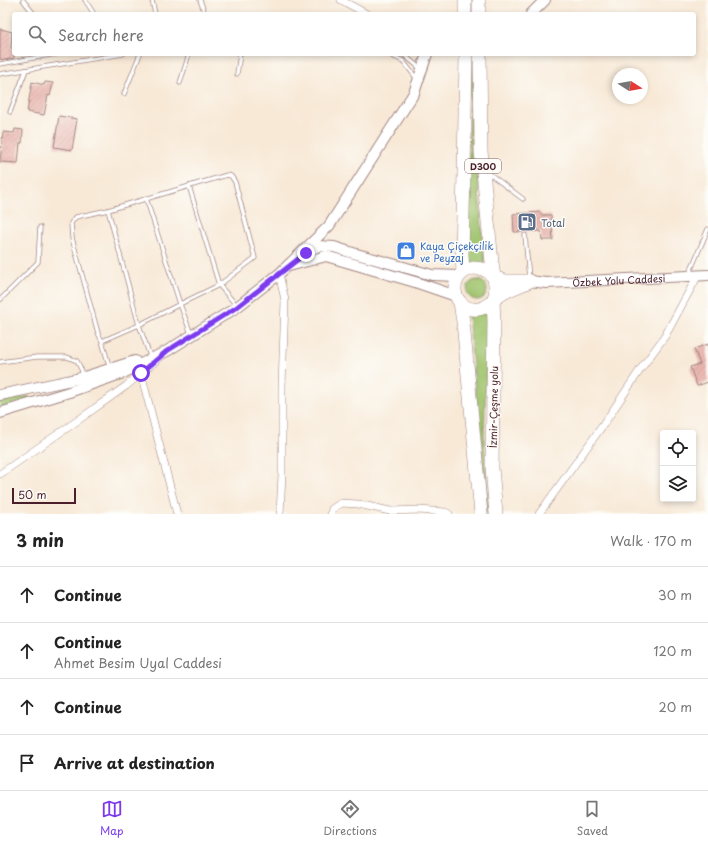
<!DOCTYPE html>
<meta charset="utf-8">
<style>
:root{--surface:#fff;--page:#f2f2f2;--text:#222;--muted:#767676;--line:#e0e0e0;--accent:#7c3aed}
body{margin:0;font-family:"Playpen Sans",sans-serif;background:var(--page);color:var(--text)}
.controls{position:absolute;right:12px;bottom:12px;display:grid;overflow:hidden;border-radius:4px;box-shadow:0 2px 6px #0003}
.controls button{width:36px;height:36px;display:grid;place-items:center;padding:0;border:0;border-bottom:1px solid var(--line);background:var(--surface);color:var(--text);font:20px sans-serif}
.compass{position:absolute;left:612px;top:68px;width:36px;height:36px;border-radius:50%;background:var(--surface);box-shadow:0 2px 6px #0003;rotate:101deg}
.scale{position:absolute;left:12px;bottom:10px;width:64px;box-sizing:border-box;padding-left:4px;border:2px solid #4a1f2b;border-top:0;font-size:11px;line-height:14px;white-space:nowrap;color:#4a1f2b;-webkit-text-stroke:3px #fdfcf7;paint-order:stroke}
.stop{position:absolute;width:12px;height:12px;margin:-9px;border:3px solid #7c3aed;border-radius:50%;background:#fff}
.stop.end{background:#7c3aed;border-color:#fff;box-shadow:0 1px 4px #0008}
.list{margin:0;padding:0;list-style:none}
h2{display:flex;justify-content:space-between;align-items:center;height:52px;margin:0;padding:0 16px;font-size:17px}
h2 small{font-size:13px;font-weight:400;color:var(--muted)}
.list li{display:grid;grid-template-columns:26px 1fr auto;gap:12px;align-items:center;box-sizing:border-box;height:56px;padding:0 16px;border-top:1px solid var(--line)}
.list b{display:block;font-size:15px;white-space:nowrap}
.list p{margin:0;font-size:13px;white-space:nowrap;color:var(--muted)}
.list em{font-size:13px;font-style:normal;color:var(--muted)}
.icon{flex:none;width:22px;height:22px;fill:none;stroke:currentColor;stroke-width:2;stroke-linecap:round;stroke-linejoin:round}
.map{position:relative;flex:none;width:708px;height:514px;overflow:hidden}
.search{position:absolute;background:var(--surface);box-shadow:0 2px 6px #0003;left:12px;right:12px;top:12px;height:44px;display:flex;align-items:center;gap:10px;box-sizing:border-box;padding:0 14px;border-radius:4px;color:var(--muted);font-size:15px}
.sheet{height:276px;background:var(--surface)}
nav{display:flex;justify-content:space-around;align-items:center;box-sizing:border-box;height:56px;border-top:1px solid var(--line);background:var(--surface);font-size:11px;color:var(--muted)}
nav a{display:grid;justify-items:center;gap:2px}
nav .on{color:var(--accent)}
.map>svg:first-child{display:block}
.grass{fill:#a1c56f;stroke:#76724d}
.building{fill:url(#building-hatch)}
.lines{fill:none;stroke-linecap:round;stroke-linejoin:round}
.lane-casing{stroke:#a18481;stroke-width:5}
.street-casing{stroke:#a18481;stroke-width:8}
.secondary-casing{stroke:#a18481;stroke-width:12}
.highway-casing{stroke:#a18481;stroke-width:14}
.lane{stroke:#fff;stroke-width:3.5}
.street{stroke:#fff;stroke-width:7}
.secondary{stroke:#fff;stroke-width:10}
.highway{stroke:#fff;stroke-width:13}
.route{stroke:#7c3aed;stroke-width:5}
.labels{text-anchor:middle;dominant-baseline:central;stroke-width:3;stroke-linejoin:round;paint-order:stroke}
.shield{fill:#fdfcf7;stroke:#806168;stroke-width:1}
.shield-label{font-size:9px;font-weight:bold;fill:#4a1f2b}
.service-label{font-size:10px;fill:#4e5e75;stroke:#fdfcf7;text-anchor:start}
.shop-label{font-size:10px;fill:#366cbe;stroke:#fdfcf7;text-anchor:start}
.street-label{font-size:10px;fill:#4a1f2b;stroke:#fdfcf7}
</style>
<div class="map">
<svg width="708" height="514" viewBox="0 0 708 514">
<defs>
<pattern id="building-hatch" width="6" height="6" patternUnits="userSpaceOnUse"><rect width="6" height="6" fill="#eab2ab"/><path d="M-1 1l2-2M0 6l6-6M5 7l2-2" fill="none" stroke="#c0908b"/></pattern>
</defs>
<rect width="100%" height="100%" fill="#fdfcf7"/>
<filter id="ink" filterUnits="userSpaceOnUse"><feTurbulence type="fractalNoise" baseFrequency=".025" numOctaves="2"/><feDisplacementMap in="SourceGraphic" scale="8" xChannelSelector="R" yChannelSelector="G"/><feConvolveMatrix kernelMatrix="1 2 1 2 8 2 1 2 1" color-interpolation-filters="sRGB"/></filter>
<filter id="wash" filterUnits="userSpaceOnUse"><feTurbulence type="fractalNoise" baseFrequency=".012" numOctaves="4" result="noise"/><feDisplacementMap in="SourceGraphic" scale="16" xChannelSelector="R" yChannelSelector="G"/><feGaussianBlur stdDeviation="0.9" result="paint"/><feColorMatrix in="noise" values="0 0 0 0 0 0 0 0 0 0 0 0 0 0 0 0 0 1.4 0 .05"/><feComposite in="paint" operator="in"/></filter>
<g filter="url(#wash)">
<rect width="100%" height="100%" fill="#f8e9d7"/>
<g class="grass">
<polygon points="470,54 473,54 474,129 485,265 468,266"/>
<circle cx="477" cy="290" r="10"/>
<polygon points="488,313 484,440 489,514 487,514 468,314"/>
<polygon points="29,396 29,399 0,409 0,402"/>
</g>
<g id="blocks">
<g class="building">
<polygon points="0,29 5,30 12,32 11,48 14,49 14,58 5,60 0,59"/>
<polygon points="32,82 44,85 45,82 53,83 50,96 48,95 44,115 27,112"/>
<polygon points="59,116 77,119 72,150 54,147"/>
<polygon points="15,129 23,130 22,143 20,143 18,163 0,162 3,132 14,133"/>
<polygon points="540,212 541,215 551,215 553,240 542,240 541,231 514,232 513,214"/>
<polygon points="708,344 708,382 697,386 690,367 700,364 694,349"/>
</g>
</g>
</g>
<g filter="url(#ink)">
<use href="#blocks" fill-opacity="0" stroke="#a18481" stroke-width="1"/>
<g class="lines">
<g class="lane-casing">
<g id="lane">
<polyline points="23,0 34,14"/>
<polyline points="85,0 94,14"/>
<polyline points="152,0 155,14"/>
<polyline points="200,0 205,14"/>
<polyline points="388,54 403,61 417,79"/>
<polyline points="403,54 421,69"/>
<polyline points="0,64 56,54"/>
<polyline points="0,74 123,54"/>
<polyline points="237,74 240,54"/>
<polyline points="180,83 189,54"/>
<polyline points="124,94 140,54"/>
<polyline points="10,112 26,70"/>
<polyline points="487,172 523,199"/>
<polygon points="227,175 231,176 235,182 255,258 219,285 180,304 139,325 102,341 98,333 72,238 71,223 76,217 108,210"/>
<polyline points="189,186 219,285 237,306"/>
<polyline points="146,198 180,304 191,334"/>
<polyline points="108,210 139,325 150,356"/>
<polyline points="525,235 529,278"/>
<polyline points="689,274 708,229"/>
<polyline points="0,300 38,262 40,227"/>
<polyline points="102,341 110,369"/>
<polyline points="0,362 37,357 67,357 77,361 82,371 81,377"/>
</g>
</g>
<g class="street-casing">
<g id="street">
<polyline points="341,0 367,14"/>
<polyline points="279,274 285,300 282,386 282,475 280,514"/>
<polyline points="141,373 177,514"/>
<polyline points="0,474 77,421 126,386 158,359"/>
<polyline points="331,514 332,509 341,503 358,504 390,511 419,510 445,512 449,514"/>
<polyline points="539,514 603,425 640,370 665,336 698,275"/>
</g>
</g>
<g class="secondary-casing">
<g id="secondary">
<polyline points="531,14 545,0"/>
<polyline points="307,252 318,246 334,247 353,253 432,275 459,276"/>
<polyline points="289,266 326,256 415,282 456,296"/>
<path id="s1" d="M530 281 546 283 708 275"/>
<polyline points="0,395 81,378 135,361"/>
<polyline points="0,413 69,392 123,373 167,351 237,307 279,274 329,226 414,93 427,54"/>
</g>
</g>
<g class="highway-casing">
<g id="highway">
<polyline points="465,0 465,14"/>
<polyline points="479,0 479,14"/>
<polyline points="480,54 481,151 492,262 496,293 493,300 494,321 492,468 496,514"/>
<path d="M473 268 483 269 488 272 495 278 506 281H530C520 286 508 289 499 296 491 300 488 308 479 309 453 313 444 275 473 268Z"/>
<polyline points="463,272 462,255 464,173 466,54"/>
<polyline points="460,302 463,322 481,514"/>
</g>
</g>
<use href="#lane" class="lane"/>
<use href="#street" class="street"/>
<use href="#secondary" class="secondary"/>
<use href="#highway" class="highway"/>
</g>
</g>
<g class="lines" filter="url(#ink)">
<polyline class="route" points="141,373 167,351 237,307 306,253"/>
</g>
<defs>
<g id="fuel-square" transform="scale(1)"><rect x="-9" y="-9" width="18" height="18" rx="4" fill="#5c6f8a" stroke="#fdfcf7"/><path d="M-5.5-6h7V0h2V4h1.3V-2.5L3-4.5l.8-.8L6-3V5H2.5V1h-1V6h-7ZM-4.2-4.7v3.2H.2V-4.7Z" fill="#fff"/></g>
<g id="shop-square" transform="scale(1)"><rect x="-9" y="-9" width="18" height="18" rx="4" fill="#3f7fe0" stroke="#fdfcf7"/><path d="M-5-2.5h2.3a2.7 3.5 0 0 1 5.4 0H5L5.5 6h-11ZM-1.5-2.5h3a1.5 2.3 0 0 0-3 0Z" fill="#fff"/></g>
</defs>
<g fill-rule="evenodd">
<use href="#fuel-square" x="527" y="222"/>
<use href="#shop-square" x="406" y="251"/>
</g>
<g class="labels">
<rect class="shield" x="465" y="159" width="36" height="14" rx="3"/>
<g class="shield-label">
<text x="483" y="166">D300</text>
</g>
<g class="service-label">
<text x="541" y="222">Total</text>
</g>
<g class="shop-label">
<text x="420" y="245">Kaya Çiçekçilik<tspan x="420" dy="12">ve Peyzaj</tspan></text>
</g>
<g class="street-label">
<text stroke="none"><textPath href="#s1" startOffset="89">Özbek Yolu Caddesi</textPath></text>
<text transform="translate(493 407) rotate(-89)">İzmir-Çeşme yolu</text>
</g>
</g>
</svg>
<div class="controls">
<button><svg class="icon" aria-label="locate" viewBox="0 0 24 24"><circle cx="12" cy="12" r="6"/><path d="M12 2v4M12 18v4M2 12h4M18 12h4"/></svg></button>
<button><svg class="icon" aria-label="layers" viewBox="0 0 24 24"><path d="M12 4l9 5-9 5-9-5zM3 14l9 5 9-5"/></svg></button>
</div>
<svg class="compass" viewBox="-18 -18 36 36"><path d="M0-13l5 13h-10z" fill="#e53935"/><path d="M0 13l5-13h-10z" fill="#767676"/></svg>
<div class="scale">50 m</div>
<div class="stop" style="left:141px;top:373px"></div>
<div class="stop end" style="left:306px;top:253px"></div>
<div class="search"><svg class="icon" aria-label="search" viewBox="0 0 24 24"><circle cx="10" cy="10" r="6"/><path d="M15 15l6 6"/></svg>Search here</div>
</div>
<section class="sheet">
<h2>3 min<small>Walk · 170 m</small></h2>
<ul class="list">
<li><svg class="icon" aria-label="ahead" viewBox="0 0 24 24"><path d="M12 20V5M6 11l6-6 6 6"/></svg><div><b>Continue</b></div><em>30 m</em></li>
<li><svg class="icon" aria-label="ahead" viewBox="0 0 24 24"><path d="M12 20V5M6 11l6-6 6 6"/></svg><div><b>Continue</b><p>Ahmet Besim Uyal Caddesi</p></div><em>120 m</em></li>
<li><svg class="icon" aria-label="ahead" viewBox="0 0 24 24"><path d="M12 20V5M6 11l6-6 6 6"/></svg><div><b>Continue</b></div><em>20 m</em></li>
<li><svg class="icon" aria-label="arrive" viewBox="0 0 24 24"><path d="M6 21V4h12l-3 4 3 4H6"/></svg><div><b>Arrive at destination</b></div></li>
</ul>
</section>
<nav>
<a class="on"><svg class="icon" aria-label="map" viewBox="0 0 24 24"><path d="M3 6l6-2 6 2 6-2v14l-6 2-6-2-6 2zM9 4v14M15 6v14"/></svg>Map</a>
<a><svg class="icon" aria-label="directions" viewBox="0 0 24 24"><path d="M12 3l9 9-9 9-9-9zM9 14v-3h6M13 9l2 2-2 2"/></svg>Directions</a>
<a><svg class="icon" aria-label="saved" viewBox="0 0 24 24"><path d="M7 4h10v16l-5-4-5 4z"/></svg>Saved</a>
</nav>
